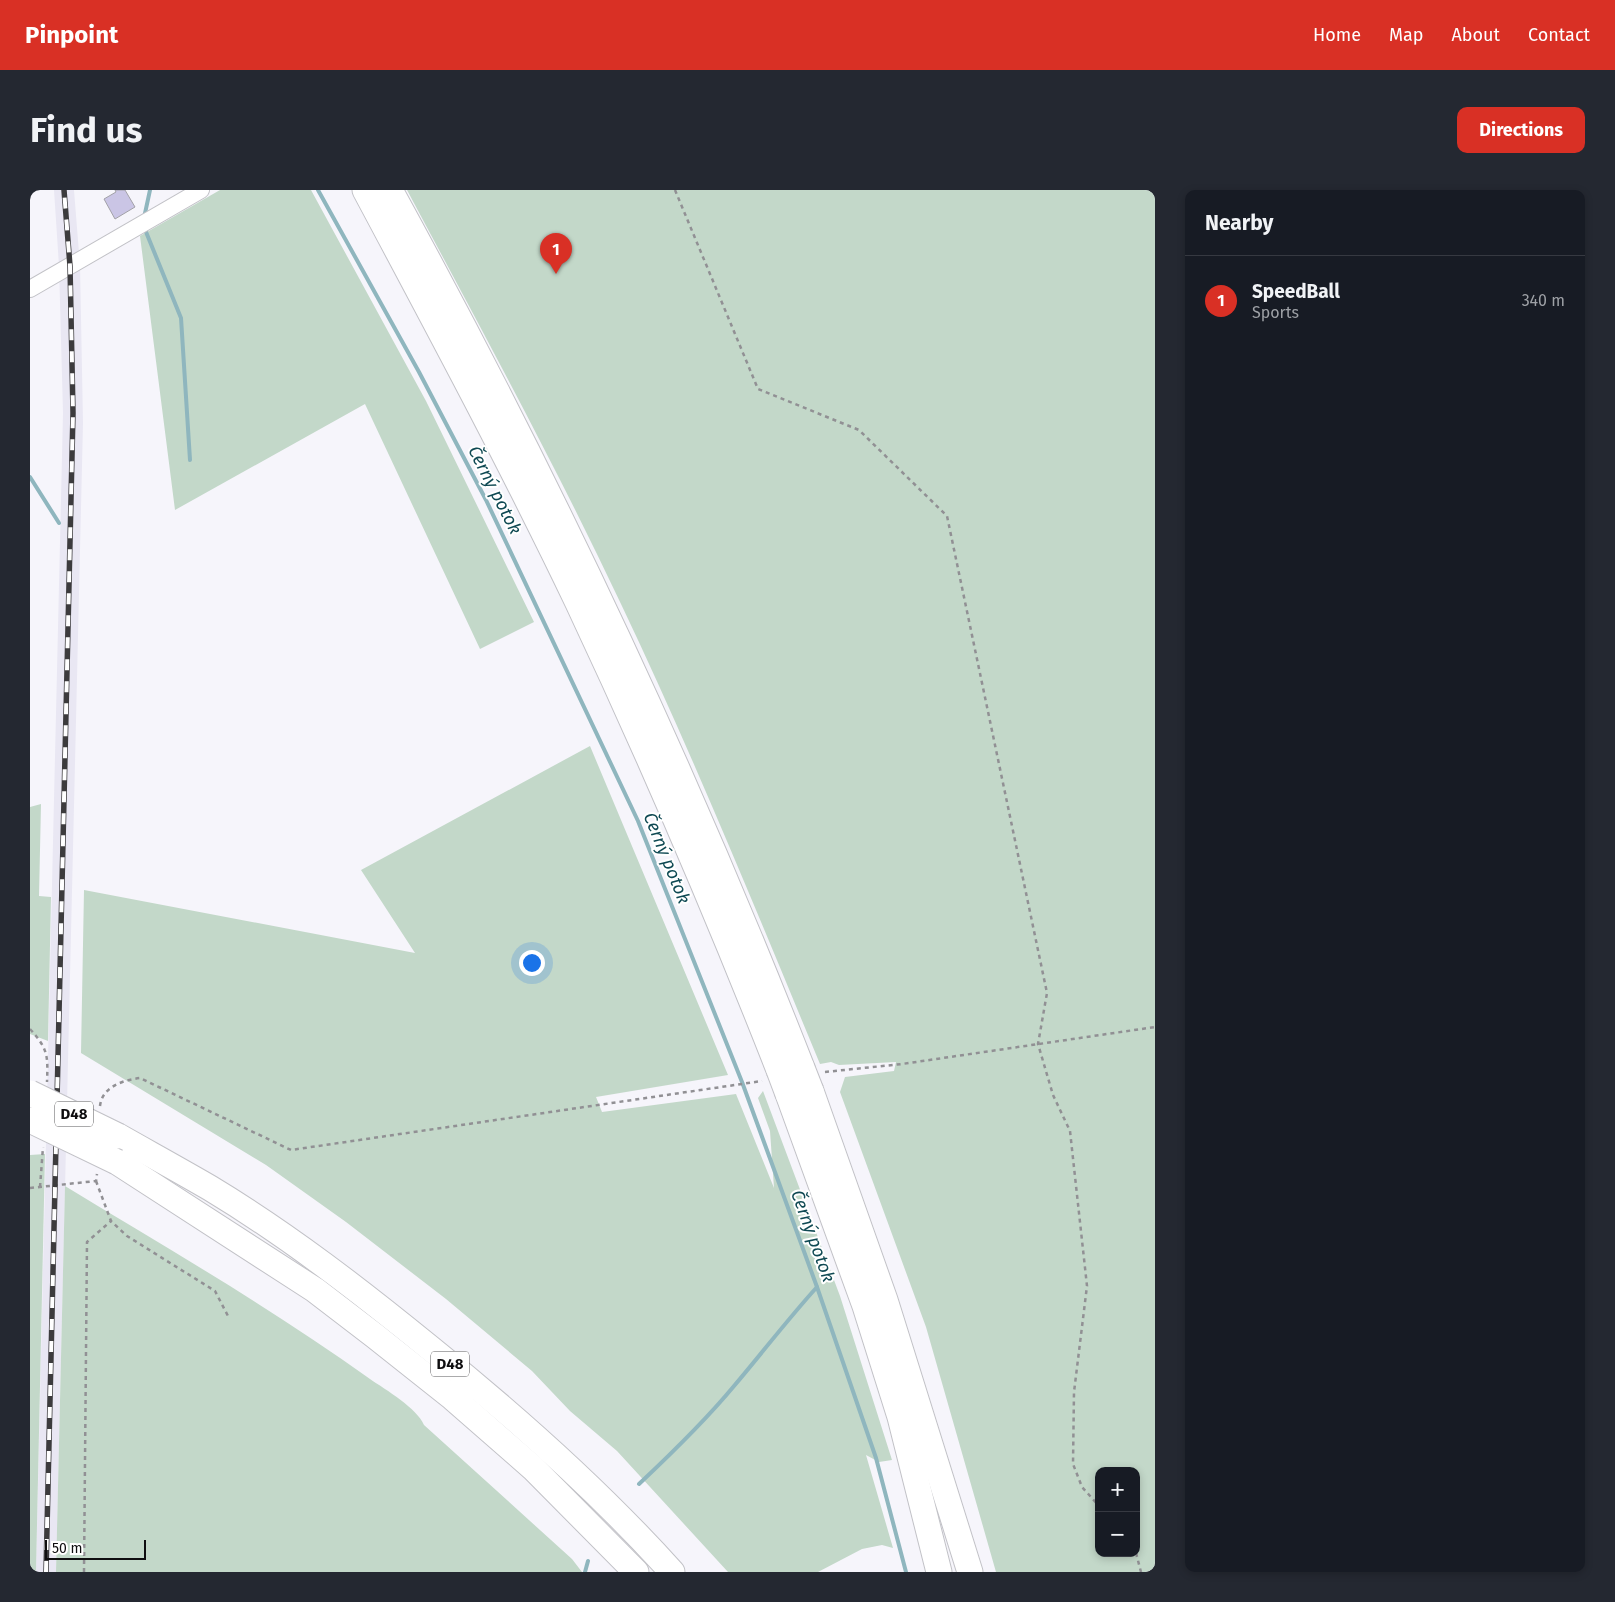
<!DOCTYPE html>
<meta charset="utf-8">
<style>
:root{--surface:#171b24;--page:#242831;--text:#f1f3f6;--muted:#9ea1a6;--line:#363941;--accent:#d93025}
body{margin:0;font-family:"Fira Sans",sans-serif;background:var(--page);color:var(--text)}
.controls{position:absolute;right:15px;bottom:15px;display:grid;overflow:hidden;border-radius:10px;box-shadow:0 2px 8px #0003}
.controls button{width:45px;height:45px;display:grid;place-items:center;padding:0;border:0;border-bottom:1px solid var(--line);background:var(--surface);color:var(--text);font:25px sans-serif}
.scale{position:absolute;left:15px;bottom:12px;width:101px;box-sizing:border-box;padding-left:5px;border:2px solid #0f0e10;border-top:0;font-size:14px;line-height:18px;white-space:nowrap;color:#0f0e10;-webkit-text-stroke:4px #fff;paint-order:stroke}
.you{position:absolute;left:501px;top:772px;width:18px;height:18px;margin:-12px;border:4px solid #fff;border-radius:50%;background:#1a73e8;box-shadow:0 0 0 8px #1a73e833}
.badge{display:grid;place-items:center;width:32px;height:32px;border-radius:50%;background:var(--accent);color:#fff;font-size:16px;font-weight:700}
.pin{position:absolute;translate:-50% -41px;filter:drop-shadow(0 1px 2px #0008)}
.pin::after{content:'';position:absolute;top:26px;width:18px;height:15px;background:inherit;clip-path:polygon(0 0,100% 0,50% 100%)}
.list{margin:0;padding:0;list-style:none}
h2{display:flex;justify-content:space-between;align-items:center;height:65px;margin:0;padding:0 20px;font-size:21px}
h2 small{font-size:16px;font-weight:400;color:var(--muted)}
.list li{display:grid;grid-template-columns:32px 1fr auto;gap:15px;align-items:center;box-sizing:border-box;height:90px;padding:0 20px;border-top:1px solid var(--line)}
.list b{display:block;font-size:19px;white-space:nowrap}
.list p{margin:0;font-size:16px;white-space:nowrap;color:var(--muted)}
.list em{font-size:16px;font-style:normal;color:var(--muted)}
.map{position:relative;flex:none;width:1125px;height:1382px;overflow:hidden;border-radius:10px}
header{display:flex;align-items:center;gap:30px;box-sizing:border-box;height:70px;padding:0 25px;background:var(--accent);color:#fff}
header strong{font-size:24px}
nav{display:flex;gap:28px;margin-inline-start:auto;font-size:18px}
.intro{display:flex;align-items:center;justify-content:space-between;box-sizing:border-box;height:120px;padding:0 30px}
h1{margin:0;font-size:35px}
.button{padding:12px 22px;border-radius:10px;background:var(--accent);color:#fff;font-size:18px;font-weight:700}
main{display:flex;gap:30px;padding:0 30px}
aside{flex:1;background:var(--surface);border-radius:10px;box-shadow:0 2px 8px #0003}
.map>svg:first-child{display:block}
.built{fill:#e9e7f3}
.green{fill:#c3d8c9;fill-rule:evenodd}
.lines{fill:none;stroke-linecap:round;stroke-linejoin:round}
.stream{stroke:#8fb6be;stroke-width:4}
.building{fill:#cac5e5;stroke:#a2a1a7}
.minor-casing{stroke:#c2c2c7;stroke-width:18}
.highway-casing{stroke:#c2c2c7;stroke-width:27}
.path{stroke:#919094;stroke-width:2.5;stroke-dasharray:4 4;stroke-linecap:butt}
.minor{stroke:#fff;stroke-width:16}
.highway{stroke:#fff;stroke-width:25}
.rail-casing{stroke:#3c3b3d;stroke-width:5.5}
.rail{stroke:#fff;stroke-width:4;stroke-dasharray:11;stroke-linecap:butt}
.highway-bridge-casing{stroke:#c2c2c7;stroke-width:27;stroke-linecap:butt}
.highway-bridge{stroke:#fff;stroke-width:25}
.labels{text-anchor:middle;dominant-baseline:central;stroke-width:4;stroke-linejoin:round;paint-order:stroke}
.shield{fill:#fff;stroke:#575658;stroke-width:1}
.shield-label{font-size:15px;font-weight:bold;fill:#0f0e10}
.water-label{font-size:18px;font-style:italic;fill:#0f4953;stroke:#fff}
</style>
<header>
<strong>Pinpoint</strong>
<nav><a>Home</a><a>Map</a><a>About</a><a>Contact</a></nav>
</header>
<div class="intro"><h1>Find us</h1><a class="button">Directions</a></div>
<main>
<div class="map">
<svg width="1125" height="1382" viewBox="0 0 1125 1382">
<rect width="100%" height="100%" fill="#f6f5fb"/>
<polygon class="built" points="24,0 44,0 50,75 53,233 26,1382 6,1382 33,223 29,76"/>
<g class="green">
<polygon points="190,0 281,0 396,211 504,432 450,459 335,214 145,320 110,46"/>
<path d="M377 0H1125V1382H966L896 1137 810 902 815 887 864 881 866 872 809 875 801 872 790 874C726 720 663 565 591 414 525 274 450 137 377 0ZM1069 1281H1106V1363H1069Z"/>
<polygon points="560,556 698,885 566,907 572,922 706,904 744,998 740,941 728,908 733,901 810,1106 862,1270 849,1272 836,1265 863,1358 852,1355 832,1359 788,1382 698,1382 587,1261 540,1221 502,1181 416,1109 316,1032 236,975 51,863 54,700 385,763 331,680"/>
<polygon points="11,614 9,706 21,707 18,851 0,844 0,617"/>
<polygon points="15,964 6,1382 0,1382 0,965"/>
<path d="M35 996C137 1058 243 1119 340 1189 356 1200 387 1218 394 1235L542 1369 552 1382H26Z"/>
</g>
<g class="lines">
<g class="stream">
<polyline points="288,0 389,182 456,310 608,631 712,892 787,1097 846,1268 876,1382"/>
<polyline points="114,28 120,0"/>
<polyline points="114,37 151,128 160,270"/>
<polyline points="0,287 29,333"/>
<path d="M609 1294C642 1263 675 1231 704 1196 732 1163 758 1129 787 1097"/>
<polyline points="555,1382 558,1371"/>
</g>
</g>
<polygon class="building" points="85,0 95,0 105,17 85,29 74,9 86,2"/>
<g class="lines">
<g class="minor-casing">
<polyline id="minor" points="0,99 171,0"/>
</g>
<g class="highway-casing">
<g id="highway">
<path d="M335 0C408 137 481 273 548 413 620 566 687 722 749 880"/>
<path d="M360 0C516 284 654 576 772 878"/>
<polyline points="781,901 855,1110 940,1382"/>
<polyline points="758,904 835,1116 870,1227 909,1382"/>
<path d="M88 946C118 963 149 980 180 998 258 1045 330 1101 400 1158 486 1227 568 1300 642 1382"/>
<polyline points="87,972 285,1100 345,1146 423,1208 503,1278 606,1382"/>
</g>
</g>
<g class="path">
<polyline points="645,0 728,199 829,240 917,326 1017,803 1008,854 1023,905 1040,941 1057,1096 1044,1202 1043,1274 1052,1297 1069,1316"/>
<path d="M0 839C18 859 18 865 17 892"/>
<polyline points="795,882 872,874 1125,837"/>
<path d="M70 916C72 897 93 890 110 888L261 960 732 891"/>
<polyline points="66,991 81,1031 97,1046 185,1101 198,1126"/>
<polyline points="10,997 13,957"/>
<polyline points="0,998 66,991 67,984"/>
<polyline points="1106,1363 1111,1382"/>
<polyline points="54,1382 57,1052 81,1031"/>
</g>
<use href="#minor" class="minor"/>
<use href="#highway" class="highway"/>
<g class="rail-casing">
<polyline id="rail" points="16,1382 43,223 40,76 34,0"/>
</g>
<use href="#rail" class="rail"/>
<g class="highway-bridge-casing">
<g id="highway-bridge">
<polyline points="772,878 781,901"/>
<polyline points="749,880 758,904"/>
<polyline points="0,903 88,946"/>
<polyline points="0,930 87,972"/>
</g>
</g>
<use href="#highway-bridge" class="highway-bridge"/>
</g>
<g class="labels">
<g class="shield">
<rect x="25" y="911.5" width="38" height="25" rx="4"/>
<rect x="401" y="1161.5" width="38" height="25" rx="4"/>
</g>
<g class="shield-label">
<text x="44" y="924">D48</text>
<text x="420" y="1174">D48</text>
</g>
<g class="water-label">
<text transform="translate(465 300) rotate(63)">Černý potok</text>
<text transform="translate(637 668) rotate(68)">Černý potok</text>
<text transform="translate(783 1046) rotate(70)">Černý potok</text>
</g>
</g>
</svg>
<div class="controls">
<button>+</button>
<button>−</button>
</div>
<div class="scale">50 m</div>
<div class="you"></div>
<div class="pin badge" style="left:526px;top:84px">1</div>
</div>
<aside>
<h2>Nearby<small></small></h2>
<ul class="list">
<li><span class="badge">1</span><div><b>SpeedBall</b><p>Sports</p></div><em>340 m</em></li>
</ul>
</aside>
</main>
